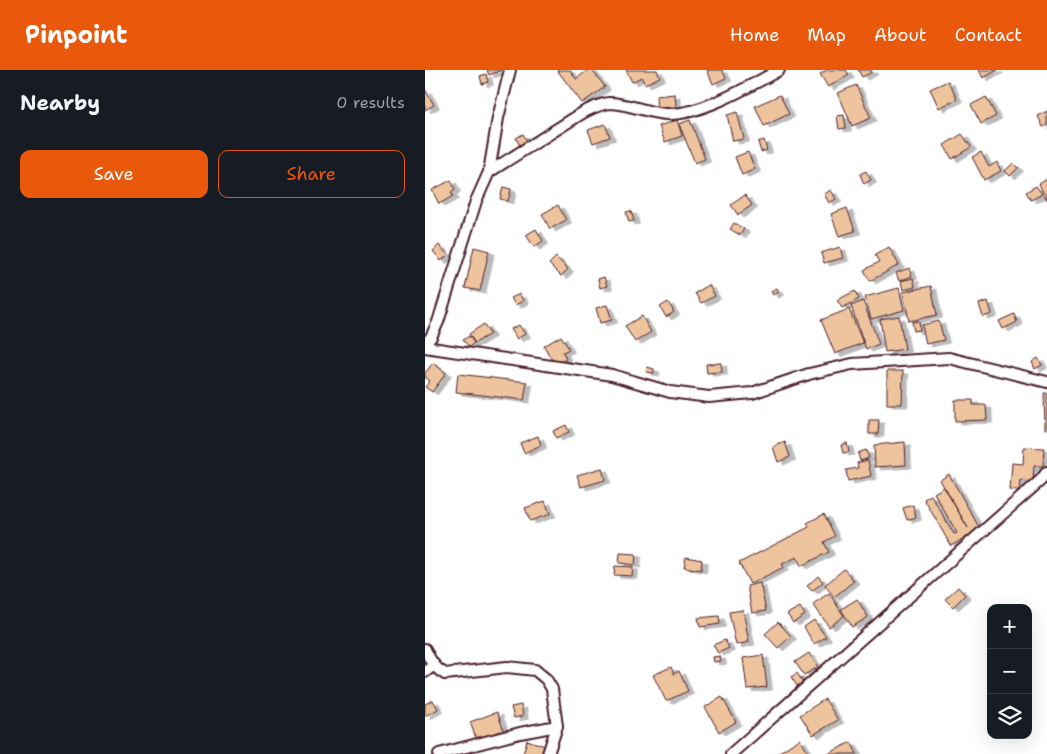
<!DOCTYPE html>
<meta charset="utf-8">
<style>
:root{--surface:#171b24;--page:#20242c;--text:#f1f3f6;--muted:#9ea1a6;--line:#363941;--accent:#ea580c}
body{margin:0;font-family:"Shantell Sans",sans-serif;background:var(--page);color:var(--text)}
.controls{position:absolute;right:15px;bottom:15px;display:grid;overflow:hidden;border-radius:10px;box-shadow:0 5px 20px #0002}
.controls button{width:45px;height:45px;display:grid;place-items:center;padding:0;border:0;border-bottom:1px solid var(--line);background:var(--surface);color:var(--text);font:25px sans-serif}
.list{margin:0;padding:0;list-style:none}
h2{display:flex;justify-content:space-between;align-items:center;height:65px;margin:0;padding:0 20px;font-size:21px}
h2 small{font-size:16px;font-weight:400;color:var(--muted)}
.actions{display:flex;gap:10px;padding:15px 20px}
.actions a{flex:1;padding:11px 0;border:1px solid var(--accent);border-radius:10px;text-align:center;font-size:18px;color:var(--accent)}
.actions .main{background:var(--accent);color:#fff}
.icon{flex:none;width:28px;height:28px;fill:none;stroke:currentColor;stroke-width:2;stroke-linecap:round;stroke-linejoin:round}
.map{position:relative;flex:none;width:622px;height:684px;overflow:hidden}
header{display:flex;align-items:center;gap:30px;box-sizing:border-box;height:70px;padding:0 25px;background:var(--accent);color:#fff}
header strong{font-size:24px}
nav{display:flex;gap:28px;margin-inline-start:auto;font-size:18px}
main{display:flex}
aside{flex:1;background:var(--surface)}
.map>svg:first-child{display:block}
.building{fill:#eec49e;stroke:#4a1f2b;filter:url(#shadow)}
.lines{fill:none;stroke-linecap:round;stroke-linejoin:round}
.street-casing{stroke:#4a1f2b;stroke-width:14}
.street{stroke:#fff;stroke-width:10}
</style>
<header>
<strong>Pinpoint</strong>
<nav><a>Home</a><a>Map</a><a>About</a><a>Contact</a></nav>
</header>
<main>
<aside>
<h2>Nearby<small>0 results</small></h2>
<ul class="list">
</ul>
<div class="actions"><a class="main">Save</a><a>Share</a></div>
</aside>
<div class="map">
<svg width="622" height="684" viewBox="0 0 622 684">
<defs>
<filter id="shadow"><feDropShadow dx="5.5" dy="3" stdDeviation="0" flood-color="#0004"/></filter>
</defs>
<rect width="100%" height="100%" fill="#fff"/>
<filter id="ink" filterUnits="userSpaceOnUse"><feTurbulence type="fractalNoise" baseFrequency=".02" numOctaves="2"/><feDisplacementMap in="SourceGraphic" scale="10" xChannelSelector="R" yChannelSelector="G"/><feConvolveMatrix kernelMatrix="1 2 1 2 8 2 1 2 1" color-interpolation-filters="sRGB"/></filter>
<g filter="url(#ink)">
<g class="building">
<polygon points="62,0 77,0 64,5"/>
<polygon points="132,0 145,0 151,9 163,0 167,0 180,17 157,33"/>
<polygon points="201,0 232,0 235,7 220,14 216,7 207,12"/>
<polygon points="282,0 297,0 301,8 288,14"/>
<polygon points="402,0 421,0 424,5 403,17 395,4"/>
<polygon points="433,0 446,0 447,2 437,7"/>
<polygon points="554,0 573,0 558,8"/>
<polygon points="61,4 63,12 57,14 55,6"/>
<polygon points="523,11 532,29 514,38 505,19"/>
<polygon points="431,15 446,48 427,56 413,23"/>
<polygon points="0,19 9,35 0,40"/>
<polygon points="250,24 251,37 232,39 231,26"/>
<polygon points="355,25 364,44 339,56 330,36"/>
<polygon points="561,27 571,46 556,54 546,35"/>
<polygon points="622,41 622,55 618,57 613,46"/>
<polygon points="312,42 319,69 308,71 302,45"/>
<polygon points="419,45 421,58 414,59 412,46"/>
<polygon points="252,50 257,66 240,72 234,56"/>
<polygon points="265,50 280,89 270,93 254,54"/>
<polygon points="180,54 185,67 168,73 163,60"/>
<polygon points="98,64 104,74 96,78 91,68"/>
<polygon points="537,64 546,77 527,89 519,75"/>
<polygon points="339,70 342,80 336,82 333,72"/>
<polygon points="323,82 330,99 317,105 310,87"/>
<polygon points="556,82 564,97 572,92 576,101 559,110 547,87"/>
<polygon points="588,93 593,98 585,106 580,101"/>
<polygon points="441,101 446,110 439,114 435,104"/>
<polygon points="622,109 622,130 614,114"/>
<polygon points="26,110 30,119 26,122 28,126 14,134 7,120"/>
<polygon points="611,116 617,124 606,130 601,122"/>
<polygon points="78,117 86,119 83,131 75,129"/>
<polygon points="406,120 411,129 404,133 399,124"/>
<polygon points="320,125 327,135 313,145 306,135"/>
<polygon points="133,135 141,150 125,159 117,144"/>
<polygon points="422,138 430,161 414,166 406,144"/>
<polygon points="206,141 209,151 204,152 201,142"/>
<polygon points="309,153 319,159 315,165 305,159"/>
<polygon points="111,159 118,171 109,177 101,165"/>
<polygon points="14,175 23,185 16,191 8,181"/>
<polygon points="49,177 64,181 55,221 40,218"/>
<polygon points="415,177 418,188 399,193 396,183"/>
<polygon points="464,177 474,195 445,211 439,200 454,192 450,185"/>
<polygon points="131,187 143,199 136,206 124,194"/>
<polygon points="484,198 487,206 474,211 471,203"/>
<polygon points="179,207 182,216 175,218 173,209"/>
<polygon points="488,208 490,217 478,220 476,211"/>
<polygon points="284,215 290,226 276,233 270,223"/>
<polygon points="506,216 512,245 484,251 478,222"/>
<polygon points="352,218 354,222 348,225 346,221"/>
<polygon points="474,218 479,240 446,249 440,227"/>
<polygon points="430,221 434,229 417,238 412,230"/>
<polygon points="95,224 98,231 90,235 86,228"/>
<polygon points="438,231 454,274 441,279 426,236"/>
<polygon points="563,231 567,244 558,247 554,234"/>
<polygon points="243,232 249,242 241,247 235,237"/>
<polygon points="182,235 187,250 175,253 171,238"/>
<polygon points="424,239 438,273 410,284 396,250"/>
<polygon points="589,244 592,252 578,259 574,251"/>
<polygon points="217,246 226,262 210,272 200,256"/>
<polygon points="474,246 480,279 460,282 455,249"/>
<polygon points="494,251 495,260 489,261 487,252"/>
<polygon points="514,251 519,270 501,274 497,255"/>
<polygon points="59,254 65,264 50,273 44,264"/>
<polygon points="94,255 100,264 92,269 86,259"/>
<polygon points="44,266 49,273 44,277 38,270"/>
<polygon points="136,266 144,279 138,282 141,289 130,295 119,276"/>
<polygon points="613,288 617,295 610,299 607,292"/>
<polygon points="8,293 21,303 7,322 0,317 5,311 0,307 0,303"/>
<polygon points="296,293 297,302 282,303 281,294"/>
<polygon points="222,297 229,299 229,303 221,302"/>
<polygon points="462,301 478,301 477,334 462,334"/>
<polygon points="33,304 102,312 99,330 31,322"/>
<polygon points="619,323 622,323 622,359 620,359"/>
<polygon points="530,330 548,330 548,335 561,335 562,350 530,351"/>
<polygon points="444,350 454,350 453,364 444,364"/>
<polygon points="141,355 144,362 131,368 128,361"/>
<polygon points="113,366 116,375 99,383 95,373"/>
<polygon points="360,372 365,387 353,392 348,377"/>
<polygon points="480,372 481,395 450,397 449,375"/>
<polygon points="422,373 424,382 418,383 416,375"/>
<polygon points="599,377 619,378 618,396 609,396 608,411 596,410 595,421 585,420 587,393 598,394"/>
<polygon points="441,380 444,388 435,391 433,383"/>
<polygon points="443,390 446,406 423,411 421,400 433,398 432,393"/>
<polygon points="177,398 180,410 156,417 152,405"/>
<polygon points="524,404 555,459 526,476 499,429 506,425 529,464 532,463 509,423 519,417 543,458 515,410"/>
<polygon points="120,431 125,444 105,451 100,438"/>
<polygon points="488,435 491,447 482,450 478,438"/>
<polygon points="399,444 410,466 399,472 404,482 376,496 372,487 357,494 359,497 325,514 314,493 384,457 382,453"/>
<polygon points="195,483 211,484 210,495 194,493"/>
<polygon points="261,487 277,490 276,500 259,497"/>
<polygon points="190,496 208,497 207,506 189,505"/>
<polygon points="419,499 429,511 409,527 400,515"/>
<polygon points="393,506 398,512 387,521 382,516"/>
<polygon points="335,513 341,541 327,543 322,516"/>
<polygon points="533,517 540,525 528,537 520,529"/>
<polygon points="404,523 419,546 404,557 388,534"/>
<polygon points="432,529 443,547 427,557 416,539"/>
<polygon points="375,537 380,545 368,553 362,544"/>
<polygon points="318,540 324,572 311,575 304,542"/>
<polygon points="294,546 295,554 275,557 273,548"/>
<polygon points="389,550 401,567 389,574 379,557"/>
<polygon points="353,552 366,566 353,578 340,564"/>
<polygon points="300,570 304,578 293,583 288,575"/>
<polygon points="384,583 393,597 379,605 370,592"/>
<polygon points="338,585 342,617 322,619 318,588"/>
<polygon points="295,586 296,591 289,592 288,587"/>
<polygon points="246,597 249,604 254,601 263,621 241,631 228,605"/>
<polygon points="372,603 378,612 372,616 366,607"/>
<polygon points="297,627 311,652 294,662 280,637"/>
<polygon points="400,629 413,650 388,665 375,645"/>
<polygon points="8,630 13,639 0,646 0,634"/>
<polygon points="96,635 98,646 89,648 86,637"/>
<polygon points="72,642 79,661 52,671 45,652"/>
<polygon points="375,669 384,684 351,684"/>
<polygon points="102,670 120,676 118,684 98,684"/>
<polygon points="426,672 432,684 403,684"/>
</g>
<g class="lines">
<g class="street-casing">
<g id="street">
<path d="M64 102 159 42C167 38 176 34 184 33 203 33 222 43 241 44 274 46 325 16 354 0"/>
<polyline points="0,274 6,267 13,252 51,131 64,102 73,48 85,0"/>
<polyline points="0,277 187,305 245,322 284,327 327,323 384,304 427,294 524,288 622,312"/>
<path d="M0 579C5 590 9 598 20 604L82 597 110 600 121 609 127 619 129 634 132 656 123 684"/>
<polyline points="0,602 9,595"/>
<polyline points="14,684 95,663 132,656"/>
<polyline points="306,684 616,410 622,402"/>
</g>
</g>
<use href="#street" class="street"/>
</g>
</g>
</svg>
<div class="controls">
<button>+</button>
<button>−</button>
<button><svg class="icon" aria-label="layers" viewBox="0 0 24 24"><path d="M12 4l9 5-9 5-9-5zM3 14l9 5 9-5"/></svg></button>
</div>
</div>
</main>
